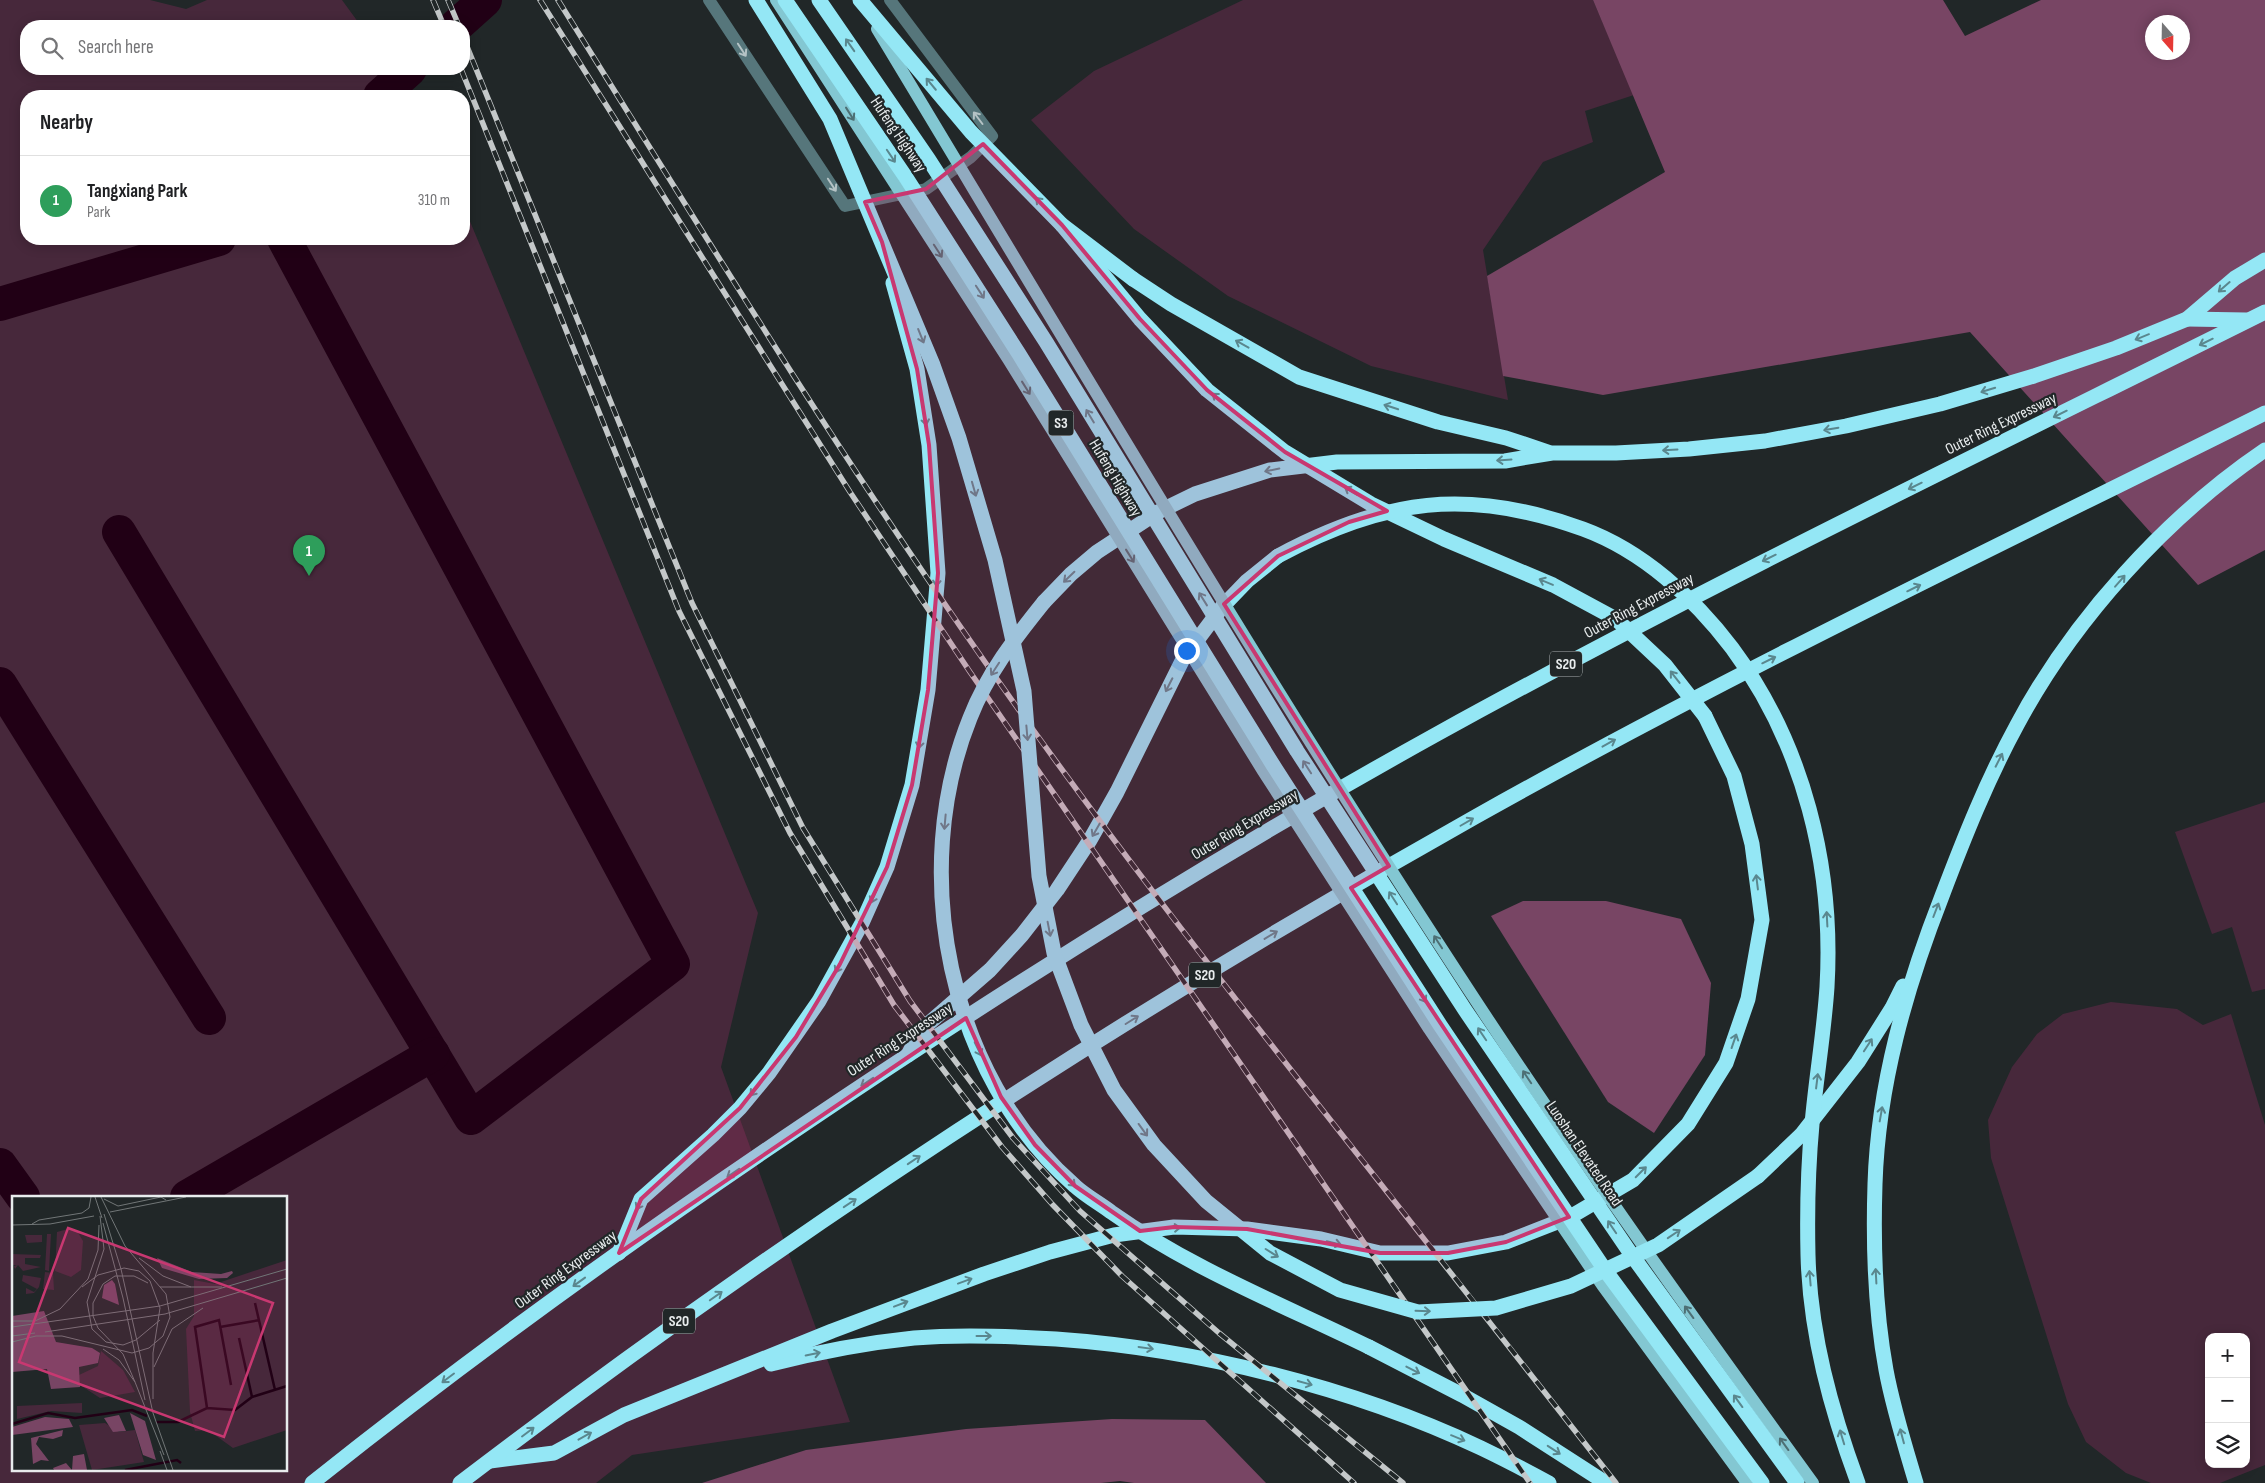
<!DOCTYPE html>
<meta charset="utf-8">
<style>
:root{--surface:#fff;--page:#f6f6f6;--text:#202124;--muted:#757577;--line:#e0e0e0;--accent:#805371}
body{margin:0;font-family:"Sofia Sans Condensed",sans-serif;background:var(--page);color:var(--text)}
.controls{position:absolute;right:15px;bottom:15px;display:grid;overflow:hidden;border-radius:10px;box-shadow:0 2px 12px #0003}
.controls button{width:45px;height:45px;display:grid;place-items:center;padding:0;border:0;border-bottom:1px solid var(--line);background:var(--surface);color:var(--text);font:25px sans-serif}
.compass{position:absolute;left:2145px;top:15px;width:45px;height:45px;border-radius:50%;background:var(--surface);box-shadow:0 2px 12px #0003;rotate:160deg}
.you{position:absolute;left:1186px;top:650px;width:18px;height:18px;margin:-12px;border:4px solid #fff;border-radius:50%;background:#1a73e8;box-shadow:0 0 0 8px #1a73e833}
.badge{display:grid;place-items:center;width:32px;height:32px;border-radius:50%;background:var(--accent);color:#fff;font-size:16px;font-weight:700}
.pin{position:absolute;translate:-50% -41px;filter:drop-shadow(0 1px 2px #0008)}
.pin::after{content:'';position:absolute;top:26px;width:18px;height:15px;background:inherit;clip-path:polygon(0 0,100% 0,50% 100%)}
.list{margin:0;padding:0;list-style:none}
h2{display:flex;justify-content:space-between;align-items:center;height:65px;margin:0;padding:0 20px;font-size:21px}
h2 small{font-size:16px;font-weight:400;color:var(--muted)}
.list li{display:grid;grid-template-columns:32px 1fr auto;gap:15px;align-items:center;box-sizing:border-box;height:90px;padding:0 20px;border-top:1px solid var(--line)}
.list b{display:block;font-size:19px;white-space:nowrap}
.list p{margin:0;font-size:16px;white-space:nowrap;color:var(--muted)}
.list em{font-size:16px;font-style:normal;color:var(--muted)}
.icon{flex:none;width:28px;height:28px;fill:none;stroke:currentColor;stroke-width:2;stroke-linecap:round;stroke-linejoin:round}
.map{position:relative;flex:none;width:2265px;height:1483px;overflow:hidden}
.search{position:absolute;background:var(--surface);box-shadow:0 2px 12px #0003;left:20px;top:20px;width:450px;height:55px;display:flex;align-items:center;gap:12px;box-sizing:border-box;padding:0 18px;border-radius:20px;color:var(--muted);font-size:19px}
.panel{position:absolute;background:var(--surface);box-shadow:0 2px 12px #0003;left:20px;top:90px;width:450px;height:155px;border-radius:20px}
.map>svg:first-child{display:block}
.green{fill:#47283b;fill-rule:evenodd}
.forest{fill:#784564;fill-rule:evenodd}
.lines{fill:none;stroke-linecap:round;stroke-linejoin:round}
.river{stroke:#210015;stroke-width:34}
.minor{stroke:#56767b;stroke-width:12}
.highway{stroke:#94e7f5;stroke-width:15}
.rail-casing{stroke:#c4c8c9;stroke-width:5.5}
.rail{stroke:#212728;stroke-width:4;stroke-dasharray:11;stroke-linecap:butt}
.major-bridge{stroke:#83c7d2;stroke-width:12}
.highway-bridge{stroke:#94e7f5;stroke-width:15}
.oneway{stroke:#5a878e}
.oneway2{stroke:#b5c3c5}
.oneway3{stroke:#4d6f74}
.marked{fill:#c83871;fill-opacity:0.2;stroke:#c83871;stroke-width:4;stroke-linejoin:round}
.labels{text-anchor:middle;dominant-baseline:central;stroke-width:4.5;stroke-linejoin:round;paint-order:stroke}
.shield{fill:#212728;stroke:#acb1b2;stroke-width:1}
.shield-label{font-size:15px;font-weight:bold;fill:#e8eced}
.street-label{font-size:16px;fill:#e8eced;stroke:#212728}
.inset-river{fill:none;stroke:#210015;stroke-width:2.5}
.inset-road{fill:none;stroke:#717677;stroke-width:1}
.view{fill:#c83871;fill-opacity:0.15;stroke:#c83871;stroke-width:2.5}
.inset-edge{fill:none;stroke:#e8eced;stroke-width:2.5}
</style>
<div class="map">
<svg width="2265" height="1483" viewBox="0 0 2265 1483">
<rect width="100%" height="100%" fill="#212728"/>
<g class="green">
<path d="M0 0H150L186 9 207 0H342L361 26H26V69H390L409 96H26V239H464V207L758 913 721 1067 850 1422 632 1455 596 1483H0ZM14 1197H286V1469H14Z"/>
<polygon points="1243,0 1593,0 1634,95 1585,111 1593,142 1543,162 1483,250 1508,400 1371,366 1228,296 1134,229 1031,120 1094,71"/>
<polygon points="2265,802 2265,989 2252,992 2232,927 2212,934 2175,832"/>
<path d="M2111 1002 2177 1009 2203 1025 2231 1014 2265 1125V1465L2220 1483H2151L2126 1473 2086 1442 2068 1404 1991 1158 1988 1120 2012 1067 2037 1034 2063 1014ZM2209 1337H2246V1464H2209Z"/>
</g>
<g class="forest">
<path d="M1593 0H1943L1965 36 2041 0H2265V550L2198 585 1970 332 1603 395 1503 376 1487 276 1665 172ZM2152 22H2182V52H2152Z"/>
<polygon points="1523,901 1606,901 1681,919 1711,983 1705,1055 1654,1133 1608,1102 1491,916"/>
<polygon points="1112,1419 1205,1420 1266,1483 1134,1483 1120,1481 1101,1483 702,1483 806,1450 966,1429"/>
</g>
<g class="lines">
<g class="river">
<polyline points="456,26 485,0"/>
<polyline points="380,96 410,69"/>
<polyline points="0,304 219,239"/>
<polyline points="119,532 471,1118 673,964 284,239"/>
<polyline points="0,684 209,1018"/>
<polyline points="0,1165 23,1197"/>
<polyline points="187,1197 433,1054"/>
</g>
<polyline class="minor" points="709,0 845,206 926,189 971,157 992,136 890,0"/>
<g class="highway">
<polyline points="1133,279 1171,304 1299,377 1438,422 1506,438 1548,452"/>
<polyline points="2187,319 2246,320"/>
<polyline points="1044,602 1071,574 1097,552 1158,512 1195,494 1270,470 1337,462 1505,461 1552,453 1616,453 1689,449 1765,441 1846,426 1940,404 2034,376 2116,348 2187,319 2235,278 2265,260"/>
<polyline points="908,1055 920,1031 990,970 1022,935 1057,890 1090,840 1117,792 1183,659 1222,607 1247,581 1278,556"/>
<polyline points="1758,1176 1801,1135 1858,1062 1892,1008 1903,986"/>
<polyline points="619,1253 641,1199 713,1135 740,1108 769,1073 819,1001 862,923 887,867 912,785 928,690 938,573 929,445 917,369 893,283"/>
<polyline points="1369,1347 1462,1395 1519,1427 1606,1483"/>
<path d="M771 1364C818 1352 865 1343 914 1338 961 1334 1009 1336 1056 1339 1197 1349 1352 1387 1481 1448 1504 1459 1527 1471 1549 1483"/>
<polyline points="490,1461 554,1453 624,1415 832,1331 984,1274 1050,1252 1114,1235 1174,1227 1247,1229 1321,1239 1380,1253 1448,1253 1506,1242 1570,1217 1633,1180 1688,1124 1726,1063 1748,999 1762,920 1752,844 1734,776 1705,716"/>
<path d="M312 1483C470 1357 635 1238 803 1125 1009 986 1220 854 1437 734 1709 584 1988 450 2265 312"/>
<path d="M460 1483C782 1237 1122 1015 1475 817 1733 672 2000 545 2265 413"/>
<path d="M1916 1483C1905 1446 1893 1408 1886 1370 1875 1310 1873 1246 1875 1184 1878 1085 1906 988 1942 896 1964 838 1987 780 2017 725 2073 620 2166 517 2265 450"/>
</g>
<g class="rail-casing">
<g id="rail">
<polyline points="433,0 444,26"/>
<polyline points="448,0 459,26"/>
<polyline points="540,0 850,492 970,672 1530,1483"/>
<path d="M558 0C697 223 834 447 985 662 1092 815 1206 962 1321 1108 1420 1233 1518 1358 1616 1483"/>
<polyline points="464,39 692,603 803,828 910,1001 1013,1138 1080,1211 1219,1333 1403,1483"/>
<polyline points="461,69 679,611 790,833 894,1005 1002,1147 1052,1204 1122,1276 1354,1483"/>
</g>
</g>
<use href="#rail" class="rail"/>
<g class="major-bridge">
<polyline points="776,0 1008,359 1263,771 1429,1029 1602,1285 1747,1483"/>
<path d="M877 29C1073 354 1266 681 1474 998 1582 1163 1697 1323 1813 1483"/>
</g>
<g class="highway-bridge">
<polyline points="756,0 830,119 933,365 959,438 995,560 1024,691 1039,876 1054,953 1081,1025 1114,1090 1154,1145 1206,1201 1270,1253 1340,1290 1418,1312 1496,1308 1571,1286 1658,1245 1758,1176"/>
<polyline points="785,0 905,176 1019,354 1273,765 1440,1025 1605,1270 1762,1483"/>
<polyline points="819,0 929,160 1046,342 1297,751 1465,1010 1631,1254 1797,1483"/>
<polyline points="860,0 971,132 1062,225 1133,279"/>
<polyline points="1062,225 1140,319 1207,390 1285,452 1371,504 1444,539 1553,585 1616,619 1665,665 1705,716"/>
<path d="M1278 556C1384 499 1468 487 1583 529 1643 551 1694 598 1732 648 1804 745 1834 867 1827 987 1824 1033 1816 1078 1812 1124 1808 1167 1807 1211 1808 1255 1810 1334 1831 1410 1858 1483"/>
<path d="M1044 602C1015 638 987 674 970 718 908 872 948 1076 1075 1186 1086 1196 1099 1203 1111 1212 1190 1268 1283 1305 1369 1347"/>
</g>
</g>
<defs><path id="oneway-shaft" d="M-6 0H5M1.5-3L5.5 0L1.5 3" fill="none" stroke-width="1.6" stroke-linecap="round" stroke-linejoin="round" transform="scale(1.25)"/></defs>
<g class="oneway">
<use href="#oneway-shaft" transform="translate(850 45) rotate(-125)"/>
<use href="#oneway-shaft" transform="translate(931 84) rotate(-130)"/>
<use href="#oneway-shaft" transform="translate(891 156) rotate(56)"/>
<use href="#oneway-shaft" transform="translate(1041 203) rotate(-134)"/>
<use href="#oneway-shaft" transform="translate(2224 287) rotate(139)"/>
<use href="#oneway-shaft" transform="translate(980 292) rotate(57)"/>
<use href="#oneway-shaft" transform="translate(921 336) rotate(68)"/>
<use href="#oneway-shaft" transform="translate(2142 337) rotate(158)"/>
<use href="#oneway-shaft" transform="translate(2206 342) rotate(154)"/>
<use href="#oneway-shaft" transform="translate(1242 344) rotate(-151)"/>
<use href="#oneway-shaft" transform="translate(1988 390) rotate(163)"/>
<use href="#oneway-shaft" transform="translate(1218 398) rotate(-141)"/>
<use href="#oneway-shaft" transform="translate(1391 407) rotate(-162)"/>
<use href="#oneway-shaft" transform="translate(2060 414) rotate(154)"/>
<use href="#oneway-shaft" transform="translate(1090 416) rotate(-121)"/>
<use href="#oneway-shaft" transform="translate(925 418) rotate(81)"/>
<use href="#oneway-shaft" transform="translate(1831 429) rotate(170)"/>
<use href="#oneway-shaft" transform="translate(1670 450) rotate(177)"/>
<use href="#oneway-shaft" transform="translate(1504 460) rotate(176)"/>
<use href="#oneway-shaft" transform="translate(1272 470) rotate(168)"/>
<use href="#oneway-shaft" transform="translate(1915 486) rotate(154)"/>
<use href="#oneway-shaft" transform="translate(974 489) rotate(74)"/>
<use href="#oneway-shaft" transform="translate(1351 491) rotate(-149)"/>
<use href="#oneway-shaft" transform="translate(1769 558) rotate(154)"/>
<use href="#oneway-shaft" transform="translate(1069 577) rotate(136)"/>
<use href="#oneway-shaft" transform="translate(937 579) rotate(94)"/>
<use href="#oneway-shaft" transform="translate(2120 581) rotate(-49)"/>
<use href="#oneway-shaft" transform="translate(1546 582) rotate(-157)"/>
<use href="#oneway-shaft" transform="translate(1914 588) rotate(-26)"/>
<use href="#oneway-shaft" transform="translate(1203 599) rotate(-122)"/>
<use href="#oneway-shaft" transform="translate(1769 660) rotate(-26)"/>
<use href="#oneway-shaft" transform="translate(995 669) rotate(123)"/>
<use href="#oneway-shaft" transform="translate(1675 677) rotate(-128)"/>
<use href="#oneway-shaft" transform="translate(1169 685) rotate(117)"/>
<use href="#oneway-shaft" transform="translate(1027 733) rotate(85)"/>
<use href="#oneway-shaft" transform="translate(920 741) rotate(99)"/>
<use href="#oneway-shaft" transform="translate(1609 743) rotate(-29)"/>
<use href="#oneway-shaft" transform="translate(1999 760) rotate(-63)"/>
<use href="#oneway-shaft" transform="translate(1307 767) rotate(-123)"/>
<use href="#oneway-shaft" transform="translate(945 822) rotate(95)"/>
<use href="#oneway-shaft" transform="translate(1467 822) rotate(-30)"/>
<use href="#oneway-shaft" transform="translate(1096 830) rotate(120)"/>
<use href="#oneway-shaft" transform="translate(1757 882) rotate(-97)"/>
<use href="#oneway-shaft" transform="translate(874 896) rotate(114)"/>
<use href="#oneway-shaft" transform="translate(1393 898) rotate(-123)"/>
<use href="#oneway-shaft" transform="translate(1936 910) rotate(-69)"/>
<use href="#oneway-shaft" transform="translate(1827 919) rotate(-93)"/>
<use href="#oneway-shaft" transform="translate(1049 929) rotate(79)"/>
<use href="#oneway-shaft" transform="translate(1271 935) rotate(-31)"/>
<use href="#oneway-shaft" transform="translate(839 966) rotate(119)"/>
<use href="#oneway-shaft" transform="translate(1422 996) rotate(57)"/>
<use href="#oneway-shaft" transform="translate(1132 1020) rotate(-32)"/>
<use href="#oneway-shaft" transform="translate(1482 1034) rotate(-124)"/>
<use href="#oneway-shaft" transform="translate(1734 1041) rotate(-71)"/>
<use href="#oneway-shaft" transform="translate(1868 1045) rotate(-57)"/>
<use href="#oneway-shaft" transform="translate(978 1049) rotate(64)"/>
<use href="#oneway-shaft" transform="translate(1817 1081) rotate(-83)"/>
<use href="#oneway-shaft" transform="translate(867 1082) rotate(146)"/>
<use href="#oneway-shaft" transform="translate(755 1090) rotate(130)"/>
<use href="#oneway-shaft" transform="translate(1881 1114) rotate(-80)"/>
<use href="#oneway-shaft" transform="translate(1143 1130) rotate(54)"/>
<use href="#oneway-shaft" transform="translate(914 1160) rotate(-34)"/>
<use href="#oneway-shaft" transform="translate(1641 1172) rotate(-45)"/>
<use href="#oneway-shaft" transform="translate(733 1173) rotate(145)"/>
<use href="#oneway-shaft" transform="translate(1070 1181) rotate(45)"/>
<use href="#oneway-shaft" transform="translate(640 1203) rotate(119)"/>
<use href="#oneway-shaft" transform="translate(850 1203) rotate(-34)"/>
<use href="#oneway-shaft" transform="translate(1612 1227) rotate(-124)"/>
<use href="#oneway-shaft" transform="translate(1173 1228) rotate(-3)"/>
<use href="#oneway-shaft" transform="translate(1674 1234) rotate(-34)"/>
<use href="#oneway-shaft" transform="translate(1334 1243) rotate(13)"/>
<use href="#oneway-shaft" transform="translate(1272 1253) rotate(32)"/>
<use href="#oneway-shaft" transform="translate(1876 1276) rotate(-93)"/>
<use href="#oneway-shaft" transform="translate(1810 1278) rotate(-95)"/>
<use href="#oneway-shaft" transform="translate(965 1281) rotate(-20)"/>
<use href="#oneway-shaft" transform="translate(579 1282) rotate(144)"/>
<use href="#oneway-shaft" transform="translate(716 1296) rotate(-35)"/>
<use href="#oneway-shaft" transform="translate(901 1304) rotate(-21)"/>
<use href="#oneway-shaft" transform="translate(1423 1311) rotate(2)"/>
<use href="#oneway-shaft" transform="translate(984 1336)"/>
<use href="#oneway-shaft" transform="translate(1146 1348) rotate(8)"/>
<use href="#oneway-shaft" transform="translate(813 1354) rotate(-12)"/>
<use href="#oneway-shaft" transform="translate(1413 1370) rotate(27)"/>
<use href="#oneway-shaft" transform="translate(448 1378) rotate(143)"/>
<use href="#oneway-shaft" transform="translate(1305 1383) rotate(15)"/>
<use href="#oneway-shaft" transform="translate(1738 1401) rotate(-126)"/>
<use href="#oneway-shaft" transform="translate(528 1432) rotate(-37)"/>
<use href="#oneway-shaft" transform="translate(585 1436) rotate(-29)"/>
<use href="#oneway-shaft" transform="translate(1902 1436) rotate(-105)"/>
<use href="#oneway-shaft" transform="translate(1842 1437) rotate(-107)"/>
<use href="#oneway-shaft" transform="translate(1458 1438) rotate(22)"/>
<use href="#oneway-shaft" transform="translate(1554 1450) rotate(33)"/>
</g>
<g class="oneway2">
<use href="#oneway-shaft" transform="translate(742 50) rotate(57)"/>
<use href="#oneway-shaft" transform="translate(978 118) rotate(-127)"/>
<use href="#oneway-shaft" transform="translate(832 185) rotate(57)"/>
</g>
<g class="oneway3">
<use href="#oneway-shaft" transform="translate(850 114) rotate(58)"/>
<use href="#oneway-shaft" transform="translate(938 251) rotate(57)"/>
<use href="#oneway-shaft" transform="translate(1026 388) rotate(58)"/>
<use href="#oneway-shaft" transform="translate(1130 556) rotate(58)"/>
<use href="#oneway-shaft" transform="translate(1438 942) rotate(-123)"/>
<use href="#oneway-shaft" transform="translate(1527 1077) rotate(-124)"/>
<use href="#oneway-shaft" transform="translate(1689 1312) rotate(-126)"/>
<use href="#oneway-shaft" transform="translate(1784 1444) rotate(-126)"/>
</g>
<path class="marked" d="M983 144 1062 225 1140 319 1207 390 1285 452 1387 511 1349 522 1278 556 1224 604 1389 866 1351 888 1569 1217 1506 1242 1448 1253H1380L1247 1229 1174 1227 1140 1231 1075 1186 1035 1145 1001 1097 966 1018 619 1253 641 1199 740 1108 796 1037 840 964 887 867 912 785 928 690 938 573 929 445 917 369 882 242 865 202 926 189Z"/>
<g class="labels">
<g class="shield">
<rect x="1048.5" y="410.5" width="25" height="25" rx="4"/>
<rect x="1550" y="651.5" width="32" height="25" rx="4"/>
<rect x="1189" y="962.5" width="32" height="25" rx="4"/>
<rect x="663" y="1308.5" width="32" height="25" rx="4"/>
</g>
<g class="shield-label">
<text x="1061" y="423">S3</text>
<text x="1566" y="664">S20</text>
<text x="1205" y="975">S20</text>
<text x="679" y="1321">S20</text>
</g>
<g class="street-label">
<text transform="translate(898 135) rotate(56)">Hufeng Highway</text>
<text transform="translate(2001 424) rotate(-26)">Outer Ring Expressway</text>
<text transform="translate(1115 478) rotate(59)">Hufeng Highway</text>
<text transform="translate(1639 606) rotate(-28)">Outer Ring Expressway</text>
<text transform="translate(1245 825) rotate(-31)">Outer Ring Expressway</text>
<text transform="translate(900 1040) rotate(-33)">Outer Ring Expressway</text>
<text transform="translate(1584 1154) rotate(56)">Luoshan Elevated Road</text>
<text transform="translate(566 1270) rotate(-36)">Outer Ring Expressway</text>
</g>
</g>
<g transform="translate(12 1196)">
<rect width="275" height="275" fill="#212728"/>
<path d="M56 33 65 35 71 45 69 74 59 81 43 75 45 36ZM35 38H39L37 75 33 74ZM13 39H30V46L15 47ZM0 58 29 59 28 62H13V68L29 71 11 75 6 69 3 73 2 70 5 69H0ZM275 64V234L221 252 196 234 183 235 178 216 174 133 182 120V84L203 88ZM33 76 41 77 42 94 31 93ZM11 79 29 82 27 91 22 97 14 98V92L22 96 25 93 10 85ZM89 155 111 174 123 196 88 202 68 189 67 179 86 170ZM70 207V217L39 215 5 223V210ZM93 227 107 236 123 234 132 266 80 274 67 229Z" fill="#47283b"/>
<path d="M145 62 180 76 209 78 220 75 221 77 215 82 187 83 150 72ZM100 84 103 88 107 109 90 102 92 89ZM32 115 44 146 80 152 88 157 86 167 67 171 68 191 39 193 35 173 0 176V120ZM118 217 133 225 144 264 131 259ZM107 219 114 235 101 236 92 222ZM33 221 57 223 61 231 0 239V231ZM51 234 50 240 41 243 27 241 24 248 37 265 29 264 21 268 19 242ZM72 258 75 274H42L41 272 54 267 60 274 61 260Z" fill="#784564"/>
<path class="inset-river" d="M243 107 263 194M208 131 248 124M227 142 240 201M195 212 183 131 207 124 219 189M144 226H166L195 212 223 214 240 201 275 190M0 228 36 217 63 222 120 214 135 220M113 274 165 264 169 267"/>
<path class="inset-road" d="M83 1 90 22M92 3 106 10 149 1 154 4M98 16 174 1M92 18 109 73 141 217 161 274M88 20 92 53 75 106 80 133 94 146 111 149 124 144 148 124M91 27 111 102 133 204M20 28 27 24 70 17 77 12 79 1M0 29 38 28 82 20M127 62 151 80 179 91M70 91 86 79 112 72 127 75 138 85 148 112 141 157V203M148 91H210M0 125H23M21 126 48 113 76 83 86 54 87 29M0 131 148 110 275 73M33 136 153 118 275 82M0 140 23 137M0 146 24 140H50L120 157 137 152 151 140 158 121 154 98 113 50 89 1M91 153 107 164 123 186 152 259M142 171 160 133 191 112M123 186 111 158 86 132 81 120V107L91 88 103 80H122L136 87M148 255 155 274"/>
<path class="view" d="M56 32 261 107 212 241 7 166Z"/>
<rect width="275" height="275" class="inset-edge"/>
</g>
</svg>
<div class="controls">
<button>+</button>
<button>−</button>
<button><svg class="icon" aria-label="layers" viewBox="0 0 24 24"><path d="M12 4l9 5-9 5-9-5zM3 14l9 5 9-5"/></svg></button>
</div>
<svg class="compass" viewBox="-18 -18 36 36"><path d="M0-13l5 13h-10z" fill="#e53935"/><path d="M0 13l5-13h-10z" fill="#757577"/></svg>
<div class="you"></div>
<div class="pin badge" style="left:309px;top:576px;background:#2e9e5b">1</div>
<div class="search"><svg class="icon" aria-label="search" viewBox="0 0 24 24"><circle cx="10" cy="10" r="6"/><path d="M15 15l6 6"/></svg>Search here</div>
<section class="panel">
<h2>Nearby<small></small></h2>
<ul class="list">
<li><span class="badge" style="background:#2e9e5b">1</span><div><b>Tangxiang Park</b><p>Park</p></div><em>310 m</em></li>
</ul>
</section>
</div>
